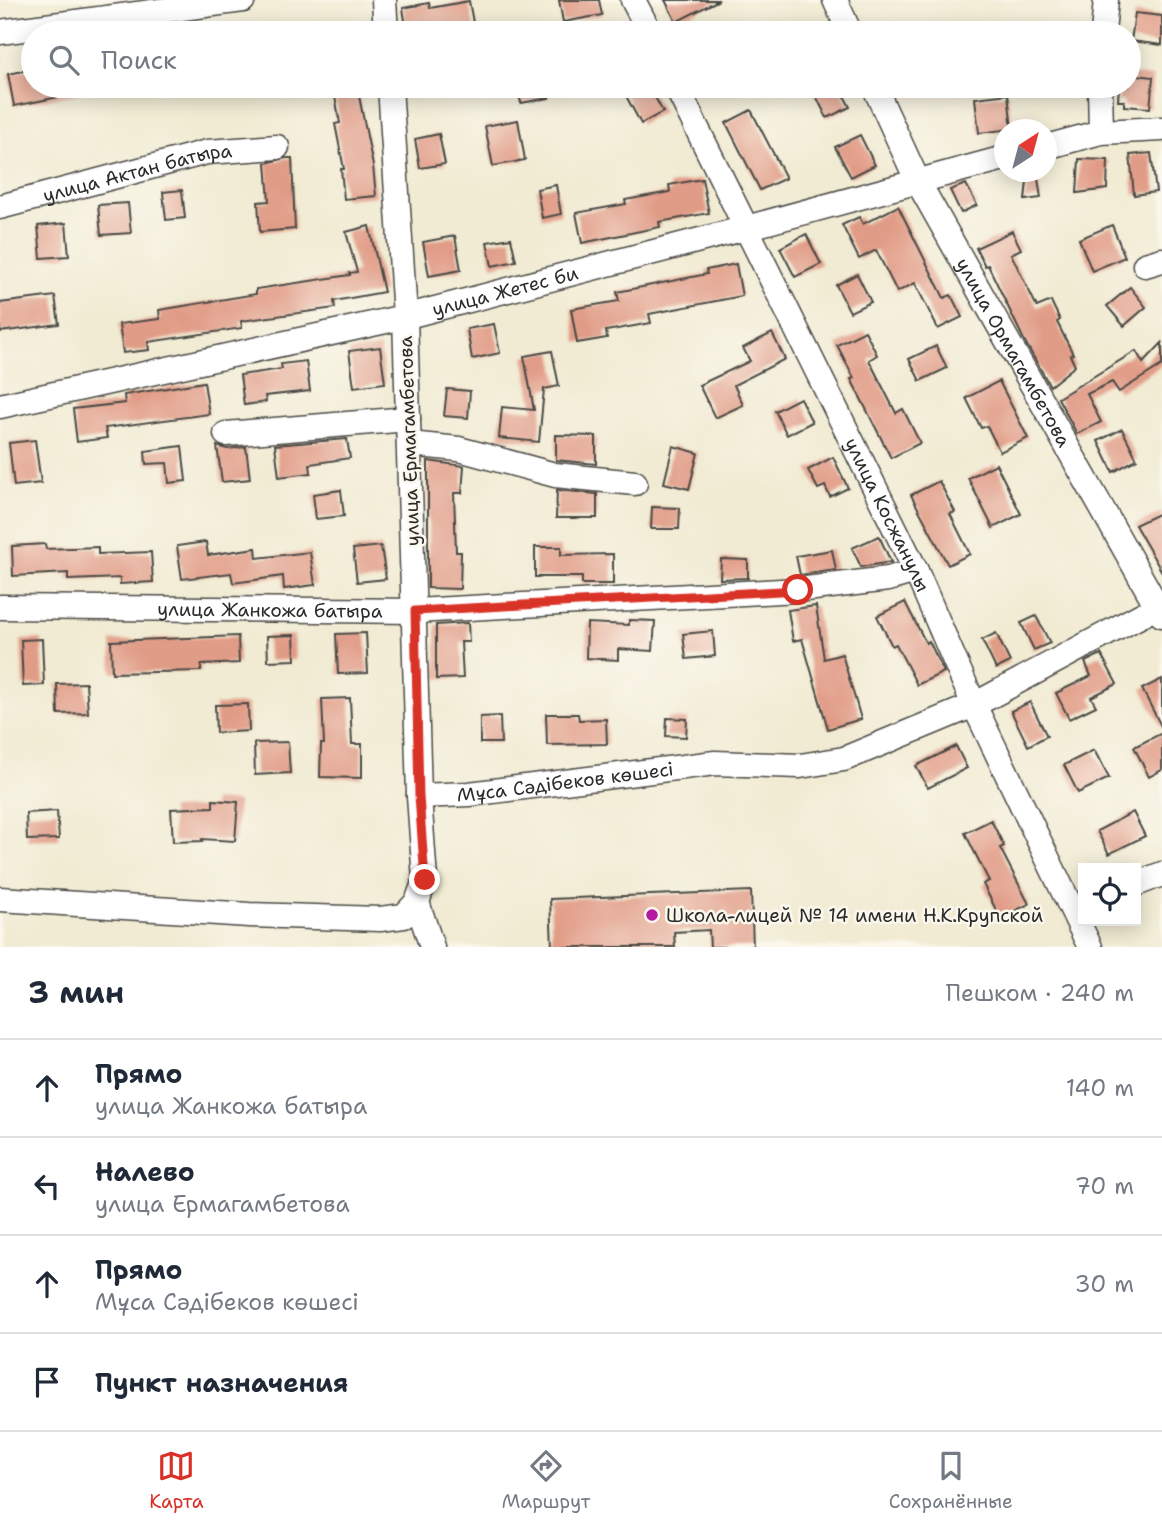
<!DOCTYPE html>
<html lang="ru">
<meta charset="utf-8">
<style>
:root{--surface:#fff;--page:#f2f2f3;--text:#1f2937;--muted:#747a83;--line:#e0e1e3;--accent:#d93025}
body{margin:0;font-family:"Shantell Sans",sans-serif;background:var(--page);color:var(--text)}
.controls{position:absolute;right:21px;bottom:21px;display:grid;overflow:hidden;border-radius:0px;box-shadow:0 4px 18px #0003}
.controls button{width:63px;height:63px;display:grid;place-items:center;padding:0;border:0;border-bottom:2px solid var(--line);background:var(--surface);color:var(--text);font:35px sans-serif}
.compass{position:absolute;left:994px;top:119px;width:63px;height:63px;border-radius:50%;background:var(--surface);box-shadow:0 4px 18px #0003;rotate:36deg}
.stop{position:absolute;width:21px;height:21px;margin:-16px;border:5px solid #d93025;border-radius:50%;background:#fff}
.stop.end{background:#d93025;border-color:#fff;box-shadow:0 2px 7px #0008}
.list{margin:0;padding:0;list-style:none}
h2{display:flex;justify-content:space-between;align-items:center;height:91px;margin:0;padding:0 28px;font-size:30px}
h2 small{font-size:23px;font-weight:400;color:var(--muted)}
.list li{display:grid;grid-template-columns:46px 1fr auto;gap:21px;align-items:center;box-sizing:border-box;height:98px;padding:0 28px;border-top:2px solid var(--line)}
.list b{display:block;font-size:26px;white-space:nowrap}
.list p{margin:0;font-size:23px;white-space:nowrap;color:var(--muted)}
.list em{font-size:23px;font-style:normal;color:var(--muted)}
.icon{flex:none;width:38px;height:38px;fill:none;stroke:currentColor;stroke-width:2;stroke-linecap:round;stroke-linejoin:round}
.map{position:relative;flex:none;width:1162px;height:947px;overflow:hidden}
.search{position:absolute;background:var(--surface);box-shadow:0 4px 18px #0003;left:21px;right:21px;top:21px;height:77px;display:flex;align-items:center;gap:18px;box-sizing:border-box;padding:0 24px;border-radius:38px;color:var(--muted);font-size:26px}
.sheet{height:483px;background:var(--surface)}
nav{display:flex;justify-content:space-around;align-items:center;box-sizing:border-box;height:98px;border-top:2px solid var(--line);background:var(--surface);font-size:19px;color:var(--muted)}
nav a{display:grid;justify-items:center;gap:4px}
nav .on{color:var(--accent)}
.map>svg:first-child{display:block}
.building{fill:#e19c87}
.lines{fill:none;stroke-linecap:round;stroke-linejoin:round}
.minor-casing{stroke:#494844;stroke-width:27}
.minor{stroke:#fff;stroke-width:24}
.route{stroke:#d93025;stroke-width:9}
.poi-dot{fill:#b5179e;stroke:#fbf7ec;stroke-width:2.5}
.labels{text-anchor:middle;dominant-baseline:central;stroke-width:5;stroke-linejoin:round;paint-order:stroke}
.street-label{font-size:19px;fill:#2b2b2b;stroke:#fbf7ec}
.poi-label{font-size:19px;fill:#2b2b2b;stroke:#fbf7ec;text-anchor:start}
</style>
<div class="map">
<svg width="1162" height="947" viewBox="0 0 1162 947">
<rect width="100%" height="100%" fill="#fbf7ec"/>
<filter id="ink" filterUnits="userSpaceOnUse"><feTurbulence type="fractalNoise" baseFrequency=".0143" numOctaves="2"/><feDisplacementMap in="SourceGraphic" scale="14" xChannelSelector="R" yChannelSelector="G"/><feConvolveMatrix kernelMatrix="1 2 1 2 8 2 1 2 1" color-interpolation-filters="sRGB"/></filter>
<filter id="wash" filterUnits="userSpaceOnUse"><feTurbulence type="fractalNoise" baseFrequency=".00686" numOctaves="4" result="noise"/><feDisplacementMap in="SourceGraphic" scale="28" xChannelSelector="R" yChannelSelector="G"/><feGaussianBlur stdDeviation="1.57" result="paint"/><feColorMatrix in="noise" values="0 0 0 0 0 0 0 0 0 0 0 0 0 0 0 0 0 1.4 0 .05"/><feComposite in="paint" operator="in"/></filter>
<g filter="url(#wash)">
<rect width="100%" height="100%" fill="#f1ebd3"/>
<g id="blocks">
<g class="building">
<polygon points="559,0 599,0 602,15 563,22"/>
<polygon points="665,0 719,0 676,22"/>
<polygon points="469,1 475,33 407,33 403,8 429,3 430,8"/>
<polygon points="1135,13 1162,16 1162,45 1131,41"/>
<polygon points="33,69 33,86 78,86 79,93 14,106 8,74"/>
<polygon points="1129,74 1153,77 1150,108 1124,106 1124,101 1118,101 1119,86 1129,86"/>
<polygon points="333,86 357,86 373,166 376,196 344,199 341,169 344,169 335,124 340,123"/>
<polygon points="517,86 547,86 549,98 521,103"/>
<polygon points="646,86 649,86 663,112 641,124 626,96"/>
<polygon points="821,86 839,86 850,107 827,118 813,90"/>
<polygon points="1008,94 1012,129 979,133 975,98"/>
<polygon points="751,110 786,178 760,190 726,123"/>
<polygon points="518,120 525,160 493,166 485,126"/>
<polygon points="439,134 445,164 420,168 415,139"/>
<polygon points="860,135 875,165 851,177 835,147"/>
<polygon points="1151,153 1156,192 1134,195 1130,155"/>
<polygon points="286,158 292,158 295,229 260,232 258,202 269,201 266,163"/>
<polygon points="1079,159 1108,160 1107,189 1077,193"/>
<polygon points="1028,172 1037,172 1041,198 1025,200"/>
<polygon points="702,179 709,213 659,222 660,227 582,243 576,213 626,204 625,200 670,192 669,185"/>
<polygon points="966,184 977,205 961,213 950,190"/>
<polygon points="556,185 561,214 542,218 537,189"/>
<polygon points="182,190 185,218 166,220 163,192"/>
<polygon points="128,203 131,233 101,235 98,205"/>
<polygon points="898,206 944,298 951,295 962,317 938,329 915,283 897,292 876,250 859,259 842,225 859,217 863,224"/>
<polygon points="66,223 69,256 41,258 38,226"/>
<polygon points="1112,225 1125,257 1092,271 1079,239"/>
<polygon points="369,226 384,292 334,301 335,308 241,321 242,328 148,342 149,350 123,353 119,324 160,319 159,310 256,294 256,289 350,275 349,273 357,272 346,232"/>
<polygon points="1012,231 1021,249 1011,254 1037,307 1051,301 1060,320 1057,322 1073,354 1070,355 1075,366 1050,386 1024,340 988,265 985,266 976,248"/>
<polygon points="806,234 821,264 795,277 780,248"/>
<polygon points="455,236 461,270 429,276 423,242"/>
<polygon points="511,238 516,261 492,266 487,242"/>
<polygon points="736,264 742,296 649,314 651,323 606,331 607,338 577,343 571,309 619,301 617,292 707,274 706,270"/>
<polygon points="857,274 871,302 850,312 836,285"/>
<polygon points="1130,287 1146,307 1124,326 1107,306"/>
<polygon points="55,296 59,324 0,332 0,303"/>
<polygon points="494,324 500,353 472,359 467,329"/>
<polygon points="865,331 877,355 869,360 896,413 903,409 920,443 891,458 851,379 854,378 837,345"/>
<polygon points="772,333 785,359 734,385 743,405 715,418 699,385 750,361 743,348"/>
<polygon points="1162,343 1162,365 1119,392 1112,382 1087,394 1101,422 1077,434 1058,398 1136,351 1143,363"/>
<polygon points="936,346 947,368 920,381 909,359"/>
<polygon points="380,347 385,383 354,387 349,351"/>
<polygon points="552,351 559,386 544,389 539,442 499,438 502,407 534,410 524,356"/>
<polygon points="306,361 310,391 265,396 266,402 244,405 240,375 282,369 281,364"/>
<polygon points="999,381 1028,438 1000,452 987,426 981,428 966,398"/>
<polygon points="204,382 209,414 105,428 107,438 77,442 73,409 125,403 124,395"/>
<polygon points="447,389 470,391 468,418 444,416"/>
<polygon points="800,398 812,422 787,435 775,411"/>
<polygon points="1122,429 1137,459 1113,472 1098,441"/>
<polygon points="556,435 596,436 596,464 556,460"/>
<polygon points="347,439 350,458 310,464 311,473 279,477 275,445"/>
<polygon points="35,440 41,483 14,486 9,443"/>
<polygon points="182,446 186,481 169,483 167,463 146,464 145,451"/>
<polygon points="217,446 227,449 246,447 250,479 222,482"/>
<polygon points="673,446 698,453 689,489 664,483"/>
<polygon points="833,457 848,488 830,497 825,486 818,489 808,470"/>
<polygon points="428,461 464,466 462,493 454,493 456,552 461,552 460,589 428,588"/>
<polygon points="996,464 1021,514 993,528 968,478"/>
<polygon points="939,481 955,512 950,514 970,554 948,565 911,495"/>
<polygon points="341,490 344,516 316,519 313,494"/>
<polygon points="557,490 597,494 597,518 556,518"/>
<polygon points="652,507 680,508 679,529 651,529"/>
<polygon points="1162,512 1162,572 1135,525"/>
<polygon points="879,536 891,562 861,567 852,548"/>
<polygon points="206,542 208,555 256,548 257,558 310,552 315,585 284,589 283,576 233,583 231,573 182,579 177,546"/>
<polygon points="45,544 46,549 98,547 98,554 151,552 153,582 120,584 120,578 68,580 68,573 13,576 12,546"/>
<polygon points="381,546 386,579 357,582 353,549"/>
<polygon points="535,547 561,547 561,555 613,554 613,584 582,584 582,577 535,577"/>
<polygon points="832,550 836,570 800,575 796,556"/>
<polygon points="721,559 748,560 748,578 720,579"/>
<polygon points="905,602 926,643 929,641 944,672 917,685 896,644 892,646 877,616"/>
<polygon points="816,606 824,659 842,654 861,719 828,729 802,639 793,641 788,610"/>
<polygon points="1036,616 1050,643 1034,650 1021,623"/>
<polygon points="629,620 655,621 653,651 618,649 618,660 586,658 587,623 629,625"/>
<polygon points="468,623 469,642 461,642 463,678 436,679 436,625"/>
<polygon points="713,631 715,656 686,659 683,634"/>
<polygon points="366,633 368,673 338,674 336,634"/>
<polygon points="996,633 1010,662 996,669 982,640"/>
<polygon points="294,635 295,660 268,661 267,636"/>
<polygon points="238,636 239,663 201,665 201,671 112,673 111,641"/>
<polygon points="42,639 44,685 23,686 21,640"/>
<polygon points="1101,654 1117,684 1091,697 1096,706 1069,719 1056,693 1091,676 1085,662"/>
<polygon points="1162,679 1162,728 1142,689"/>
<polygon points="86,683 88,713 58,714 57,684"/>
<polygon points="350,698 352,744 362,744 362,778 320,777 321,744 324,744 322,699"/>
<polygon points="1030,702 1047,736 1028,746 1011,711"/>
<polygon points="248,704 249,731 216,733 215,705"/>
<polygon points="546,714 578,714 579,720 606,719 607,744 547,745"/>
<polygon points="500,716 501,743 480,743 480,717"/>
<polygon points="667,718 687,719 686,737 666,736"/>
<polygon points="1162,733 1162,770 1149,777 1134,747"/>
<polygon points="288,742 290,773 255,775 254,743"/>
<polygon points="956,746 967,768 928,788 916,766"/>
<polygon points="1094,750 1109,778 1078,793 1064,765"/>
<polygon points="213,800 238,802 235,841 202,839 203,841 173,842 171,809 213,807"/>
<polygon points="57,811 59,839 27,840 26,813"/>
<polygon points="1133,812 1145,836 1109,854 1097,831"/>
<polygon points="991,820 1004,846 1000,848 1029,904 1000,918 983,884 989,881 965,833"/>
<polygon points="751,891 753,947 710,947 709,930 674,932 675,947 552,947 550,899"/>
</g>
</g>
</g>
<g filter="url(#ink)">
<use href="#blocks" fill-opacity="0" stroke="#494844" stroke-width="2"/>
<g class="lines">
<g class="minor-casing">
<g id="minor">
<polyline points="384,0 386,33"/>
<polyline points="633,0 650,33"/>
<polyline points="835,0 850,33"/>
<polyline points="0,32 243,0"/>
<polyline points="1103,33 1106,0"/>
<path id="s1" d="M676 86 916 571 974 705 1090 947"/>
<path id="s2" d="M874 86 918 182 1162 615"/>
<polyline points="1100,86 1101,132"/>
<polyline points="1046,147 1101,132 1162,129"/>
<path id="s3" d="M0 207 207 152 277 147"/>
<polyline points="1145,265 1162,260"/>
<path id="s4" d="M0 406 404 317 746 228 1004 158"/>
<polyline points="226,434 408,419"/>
<polyline points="409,444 459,449 555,475 635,483"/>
<path id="s5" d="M0 607 415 611 798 590 888 579 916 571"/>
<path id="s6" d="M419 796 469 794 715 763 800 766 844 759 974 705 1162 604"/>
<polyline points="1136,884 1162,874"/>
<polyline points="0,899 249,915 380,919 404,916 417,902 425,880 419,796 405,316 390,86"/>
<polyline points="417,902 432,947"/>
</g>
</g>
<use href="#minor" class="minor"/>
</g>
</g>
<g class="lines" filter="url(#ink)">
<polyline class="route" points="425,880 419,796 415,611 798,590"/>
</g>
<circle class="poi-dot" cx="652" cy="915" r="7"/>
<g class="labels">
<g class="street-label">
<text stroke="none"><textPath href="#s3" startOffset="142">улица Актан батыра</textPath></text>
<text stroke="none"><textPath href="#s4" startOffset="518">улица Жетес би</textPath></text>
<text stroke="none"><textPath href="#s2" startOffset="301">улица Ормагамбетова</textPath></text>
<text transform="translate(409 441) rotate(-92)">улица Ермагамбетова</text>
<text stroke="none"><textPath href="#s1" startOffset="478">улица Косжанулы</textPath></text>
<text stroke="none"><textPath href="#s5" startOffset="270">улица Жанкожа батыра</textPath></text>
<text stroke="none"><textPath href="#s6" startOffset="147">Мұса Сәдібеков көшесі</textPath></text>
</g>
<g class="poi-label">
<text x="666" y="915">Школа-лицей № 14 имени Н.К.Крупской</text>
</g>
</g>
</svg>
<div class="controls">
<button><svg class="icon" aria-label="locate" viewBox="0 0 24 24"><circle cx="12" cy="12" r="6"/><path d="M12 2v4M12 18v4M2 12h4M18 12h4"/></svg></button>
</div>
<svg class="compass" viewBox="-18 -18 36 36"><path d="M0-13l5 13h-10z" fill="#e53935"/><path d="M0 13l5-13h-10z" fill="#747a83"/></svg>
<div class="stop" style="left:798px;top:590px"></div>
<div class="stop end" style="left:425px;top:880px"></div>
<div class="search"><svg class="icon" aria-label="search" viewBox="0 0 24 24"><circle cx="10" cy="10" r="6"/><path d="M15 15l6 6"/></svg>Поиск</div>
</div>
<section class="sheet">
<h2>3 мин<small>Пешком · 240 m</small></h2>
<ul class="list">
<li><svg class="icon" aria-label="ahead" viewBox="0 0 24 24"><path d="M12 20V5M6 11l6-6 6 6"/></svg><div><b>Прямо</b><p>улица Жанкожа батыра</p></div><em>140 m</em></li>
<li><svg class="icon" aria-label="left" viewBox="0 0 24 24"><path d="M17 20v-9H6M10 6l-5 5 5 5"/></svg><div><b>Налево</b><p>улица Ермагамбетова</p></div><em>70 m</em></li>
<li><svg class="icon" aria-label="ahead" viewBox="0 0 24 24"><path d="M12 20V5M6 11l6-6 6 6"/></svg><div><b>Прямо</b><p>Мұса Сәдібеков көшесі</p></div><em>30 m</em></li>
<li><svg class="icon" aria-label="arrive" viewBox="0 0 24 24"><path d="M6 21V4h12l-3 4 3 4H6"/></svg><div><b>Пункт назначения</b></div></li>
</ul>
</section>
<nav>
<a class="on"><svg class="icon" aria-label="map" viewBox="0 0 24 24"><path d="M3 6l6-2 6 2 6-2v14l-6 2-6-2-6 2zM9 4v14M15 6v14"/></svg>Карта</a>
<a><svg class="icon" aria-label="directions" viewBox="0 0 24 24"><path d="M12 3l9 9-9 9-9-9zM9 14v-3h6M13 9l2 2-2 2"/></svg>Маршрут</a>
<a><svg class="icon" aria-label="saved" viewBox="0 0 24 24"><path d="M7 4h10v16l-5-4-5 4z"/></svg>Сохранённые</a>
</nav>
